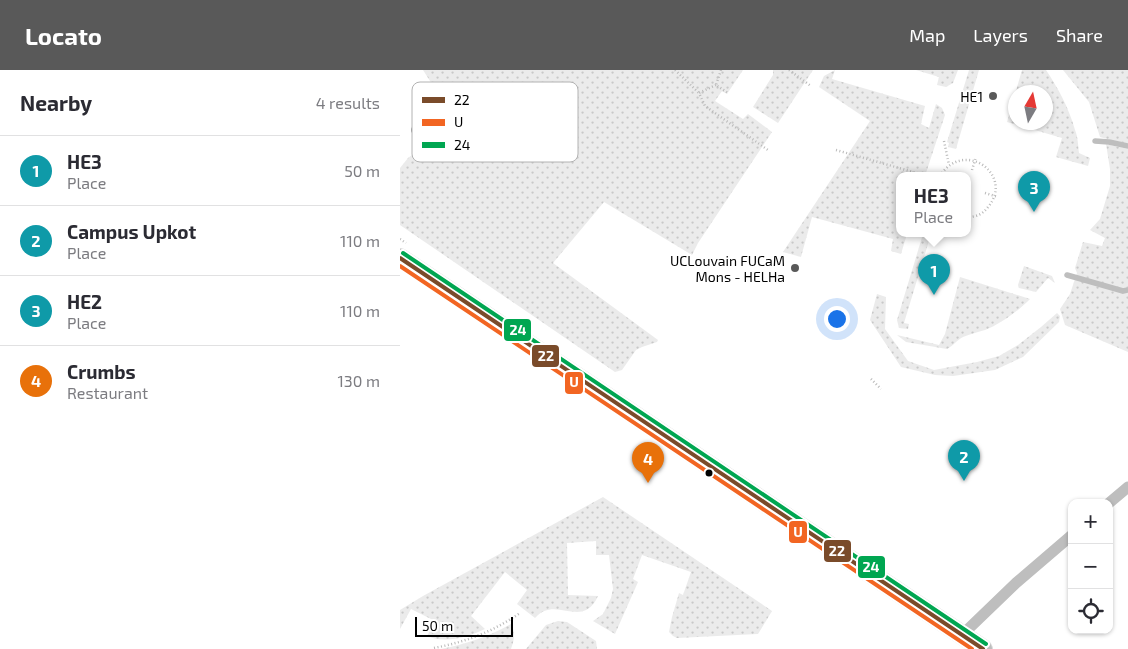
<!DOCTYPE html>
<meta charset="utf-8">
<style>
:root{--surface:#fff;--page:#f2f2f3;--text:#2b2b33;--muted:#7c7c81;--line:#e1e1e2;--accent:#595959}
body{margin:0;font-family:"Exo 2",sans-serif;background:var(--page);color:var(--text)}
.controls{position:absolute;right:15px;bottom:15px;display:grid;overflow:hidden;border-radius:10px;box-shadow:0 1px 4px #0004}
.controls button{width:45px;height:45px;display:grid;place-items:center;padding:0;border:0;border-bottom:1px solid var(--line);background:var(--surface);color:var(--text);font:25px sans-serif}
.compass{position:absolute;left:608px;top:15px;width:45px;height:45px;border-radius:50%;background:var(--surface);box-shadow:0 1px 4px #0004;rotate:9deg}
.scale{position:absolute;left:15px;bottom:12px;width:98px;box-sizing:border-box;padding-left:5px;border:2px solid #000;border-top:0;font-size:14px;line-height:18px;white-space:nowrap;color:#000;-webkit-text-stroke:4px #fff;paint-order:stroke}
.you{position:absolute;left:436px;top:248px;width:18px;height:18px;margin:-12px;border:4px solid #fff;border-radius:50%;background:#1a73e8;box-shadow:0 0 0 8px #1a73e833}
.badge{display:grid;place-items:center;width:32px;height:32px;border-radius:50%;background:var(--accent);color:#fff;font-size:16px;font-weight:700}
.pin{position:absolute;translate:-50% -41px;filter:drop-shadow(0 1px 2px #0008)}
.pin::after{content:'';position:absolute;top:26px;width:18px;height:15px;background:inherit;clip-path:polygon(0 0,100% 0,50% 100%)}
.popup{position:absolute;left:496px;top:102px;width:75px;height:65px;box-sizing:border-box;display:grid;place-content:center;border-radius:10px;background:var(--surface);filter:drop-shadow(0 1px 4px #0005);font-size:16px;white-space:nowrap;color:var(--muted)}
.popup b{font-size:19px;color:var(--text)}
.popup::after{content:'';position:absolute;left:50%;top:100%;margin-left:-10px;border:10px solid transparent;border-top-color:var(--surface)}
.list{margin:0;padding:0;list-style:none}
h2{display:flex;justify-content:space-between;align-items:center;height:65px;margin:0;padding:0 20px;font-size:21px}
h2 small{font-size:16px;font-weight:400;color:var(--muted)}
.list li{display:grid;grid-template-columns:32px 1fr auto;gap:15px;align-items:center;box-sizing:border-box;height:70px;padding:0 20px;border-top:1px solid var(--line)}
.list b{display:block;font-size:19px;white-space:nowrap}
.list p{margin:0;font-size:16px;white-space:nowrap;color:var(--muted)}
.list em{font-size:16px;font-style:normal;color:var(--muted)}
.icon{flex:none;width:28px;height:28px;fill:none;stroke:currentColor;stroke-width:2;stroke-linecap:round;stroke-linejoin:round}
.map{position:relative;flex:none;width:728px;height:579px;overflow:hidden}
header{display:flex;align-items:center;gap:30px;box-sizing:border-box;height:70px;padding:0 25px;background:var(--accent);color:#fff}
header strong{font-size:24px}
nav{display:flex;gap:28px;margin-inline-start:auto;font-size:18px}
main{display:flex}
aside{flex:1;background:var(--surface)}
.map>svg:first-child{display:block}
.grass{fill:url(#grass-dots);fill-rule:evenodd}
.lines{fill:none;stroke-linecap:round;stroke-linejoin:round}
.primary-casing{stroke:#dbdbdb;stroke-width:20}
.path{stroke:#b9b9b9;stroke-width:2.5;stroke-dasharray:1 2.5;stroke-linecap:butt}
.service{stroke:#bebebe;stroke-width:5.5}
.minor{stroke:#bebebe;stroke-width:11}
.primary{stroke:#bebebe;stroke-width:18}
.bus-1-casing{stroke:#fff;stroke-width:8}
.bus-2-casing{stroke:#fff;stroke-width:8}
.bus-3-casing{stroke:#fff;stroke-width:8}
.bus-1{stroke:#7a4b2a;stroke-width:4}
.bus-2{stroke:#f26522;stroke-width:4}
.bus-3{stroke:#00a651;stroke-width:4}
.tree{fill:#8e8e8e}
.poi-dot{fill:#595959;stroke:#fff;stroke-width:2}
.bus-dot{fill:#000;stroke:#fff;stroke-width:2}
.labels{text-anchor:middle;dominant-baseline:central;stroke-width:4;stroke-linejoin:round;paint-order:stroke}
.poi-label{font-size:14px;fill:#000;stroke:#fff;text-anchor:end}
.key{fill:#fff;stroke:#b2b2b2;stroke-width:1}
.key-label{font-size:14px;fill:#000}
.line-badge{stroke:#fff;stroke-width:2}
.badge-label{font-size:14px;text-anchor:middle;font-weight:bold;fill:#fff}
</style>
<header>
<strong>Locato</strong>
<nav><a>Map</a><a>Layers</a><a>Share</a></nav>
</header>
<main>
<aside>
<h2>Nearby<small>4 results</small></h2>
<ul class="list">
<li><span class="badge" style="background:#0f9aa8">1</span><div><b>HE3</b><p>Place</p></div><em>50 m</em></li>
<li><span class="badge" style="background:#0f9aa8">2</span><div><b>Campus Upkot</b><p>Place</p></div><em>110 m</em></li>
<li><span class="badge" style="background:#0f9aa8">3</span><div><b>HE2</b><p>Place</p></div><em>110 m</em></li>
<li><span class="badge" style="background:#e8710a">4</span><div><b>Crumbs</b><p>Restaurant</p></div><em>130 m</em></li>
</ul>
</aside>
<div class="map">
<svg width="728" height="579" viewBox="0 0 728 579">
<defs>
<pattern id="grass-dots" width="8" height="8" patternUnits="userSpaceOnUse" patternTransform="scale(1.25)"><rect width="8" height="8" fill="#ebebeb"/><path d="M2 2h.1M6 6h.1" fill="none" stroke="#c8c8c8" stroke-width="1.8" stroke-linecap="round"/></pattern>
</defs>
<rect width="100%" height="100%" fill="#fff"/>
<g class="grass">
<polygon points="23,0 343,0 327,24 322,21 315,31 343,49 348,44 372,62 298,173 292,185 204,132 153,193 258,270 257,272 242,277 236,280 222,300 215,302 0,155 0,98 8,88 57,51 51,44"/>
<polygon points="373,0 413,0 378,53 353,37 373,5"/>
<polygon points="435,0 432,9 525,36 521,54 529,58 536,34 542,38 545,45 525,106 500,106 500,164 507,164 501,184 491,181 493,169 412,147 401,187 383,182 470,51 419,17 424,6"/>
<polygon points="516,0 558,0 553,13 546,17 537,15 539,7"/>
<polygon points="569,0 579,0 556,79 548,77 549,73 547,72"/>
<path d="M622 0H646C658 18 669 38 675 60 678 67 678 75 679 83L690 88 688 96 656 87 662 68 607 52ZM616 22H646V52H616Z"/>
<polygon points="663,0 728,0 728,75 700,67 689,32"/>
<polygon points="706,74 728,79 728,282 665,255 660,239 670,224 677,203 675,198 683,172 702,176 705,168 690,160 700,149 710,116 710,99"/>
<polygon points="523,164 531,164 504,253 509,254 508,259 499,258 497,250"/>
<polygon points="624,196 652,206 655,213 648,208 636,222 619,218 618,215"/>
<path d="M560 207 630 229C618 241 601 254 585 260 578 262 570 264 563 267 557 270 553 276 547 279L506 272 497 265 539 275 545 264Z"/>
<polygon points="477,224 486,227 485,259 508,291 534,300 577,292 599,286 618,275 641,257 657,243 660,246 659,252 623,287 595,300 553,306 535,305 501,297 470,250"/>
<path d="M203 427 372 541 358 564 277 568 273 566 269 562 272 547 279 523 283 525 291 502 242 485 233 509 238 512 215 564 193 551 203 544 211 528 213 519 209 485H196V471L167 473 168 525 198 526C182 561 156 524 135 548L117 534 127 520 105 502 71 546 85 559C68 567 45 574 27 566L35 551 11 539 0 559V540L23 526Z"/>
<polygon points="158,551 167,552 196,571 197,579 126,579 146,555"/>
<path d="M111 554C116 564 114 569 111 579H41C67 574 88 567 111 554Z"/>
</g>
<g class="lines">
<g class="primary-casing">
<polyline id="primary" points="0,188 583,579"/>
</g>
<g class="path">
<polyline points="275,0 299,23"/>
<polyline points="321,0 316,15 328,23"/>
<polyline points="389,0 411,16"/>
<polyline points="316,15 299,23 305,36 368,80"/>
<polyline points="544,71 549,95"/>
<polyline points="436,80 527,106"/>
<polyline points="572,100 576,87"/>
<path d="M540 106C564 68 615 105 588 137 583 144 576 147 568 147"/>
<polyline points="585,123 598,127"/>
<polyline points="0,169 6,173"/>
<polyline points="471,309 481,319"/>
<path d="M34 578C66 572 94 561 120 543"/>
</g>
<g class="service">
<polyline points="695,71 709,72 728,76"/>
<polyline points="667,205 723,221 728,220"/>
</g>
<g class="minor">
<polyline points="709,433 728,417"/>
<polyline points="562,565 616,513 672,465"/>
</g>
<use href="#primary" class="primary"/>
<g class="bus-1-casing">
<polyline id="bus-1" points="0,188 583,579"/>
</g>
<g class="bus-2-casing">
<polyline id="bus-2" points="0,196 572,579"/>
</g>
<g class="bus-3-casing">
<polyline id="bus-3" points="3,183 586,574"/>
</g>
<use href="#bus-1" class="bus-1"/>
<use href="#bus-2" class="bus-2"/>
<use href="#bus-3" class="bus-3"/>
</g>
<g class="tree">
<circle cx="39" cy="47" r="5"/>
<circle cx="16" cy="60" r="5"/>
</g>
<g class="poi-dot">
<circle cx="593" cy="26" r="5"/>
<circle cx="395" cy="198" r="5"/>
</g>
<circle class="bus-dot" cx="309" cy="403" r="4.5"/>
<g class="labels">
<g class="poi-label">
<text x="583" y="26">HE1</text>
<text x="385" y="190">UCLouvain FUCaM<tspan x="385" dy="16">Mons - HELHa</tspan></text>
</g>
</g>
<rect x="12" y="12" width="166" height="80" rx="8" class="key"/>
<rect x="22" y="27" width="23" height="6" fill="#7a4b2a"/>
<rect x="22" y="49" width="23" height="7" fill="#f26522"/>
<rect x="22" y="72" width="23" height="6" fill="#00a651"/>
<g class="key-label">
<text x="54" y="35">22</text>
<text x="54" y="57">U</text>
<text x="54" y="80">24</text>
</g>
<g class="line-badge">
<rect x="103" y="248" width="29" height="24" rx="5" fill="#00a651"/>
<rect x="131" y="274" width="29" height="24" rx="5" fill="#7a4b2a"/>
<rect x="164" y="301" width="20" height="24" rx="5" fill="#f26522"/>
<rect x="388" y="450" width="20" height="24" rx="5" fill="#f26522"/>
<rect x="423" y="469" width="29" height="24" rx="5" fill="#7a4b2a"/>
<rect x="457" y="485" width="29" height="24" rx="5" fill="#00a651"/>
</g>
<g class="badge-label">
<text x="118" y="265">24</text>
<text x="146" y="291">22</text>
<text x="174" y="317">U</text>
<text x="398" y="467">U</text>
<text x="437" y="486">22</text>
<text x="471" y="502">24</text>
</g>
</svg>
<div class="controls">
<button>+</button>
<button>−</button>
<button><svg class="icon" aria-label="locate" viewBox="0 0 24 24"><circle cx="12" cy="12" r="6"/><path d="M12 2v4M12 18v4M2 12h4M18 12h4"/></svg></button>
</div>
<svg class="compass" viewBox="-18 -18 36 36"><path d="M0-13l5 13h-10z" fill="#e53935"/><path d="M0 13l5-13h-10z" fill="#7c7c81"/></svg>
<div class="scale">50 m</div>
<div class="you"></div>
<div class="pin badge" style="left:534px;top:225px;background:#0f9aa8">1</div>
<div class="popup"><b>HE3</b>Place</div>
<div class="pin badge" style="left:564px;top:411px;background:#0f9aa8">2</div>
<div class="pin badge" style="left:634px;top:142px;background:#0f9aa8">3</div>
<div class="pin badge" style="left:248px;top:413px;background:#e8710a">4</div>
</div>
</main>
